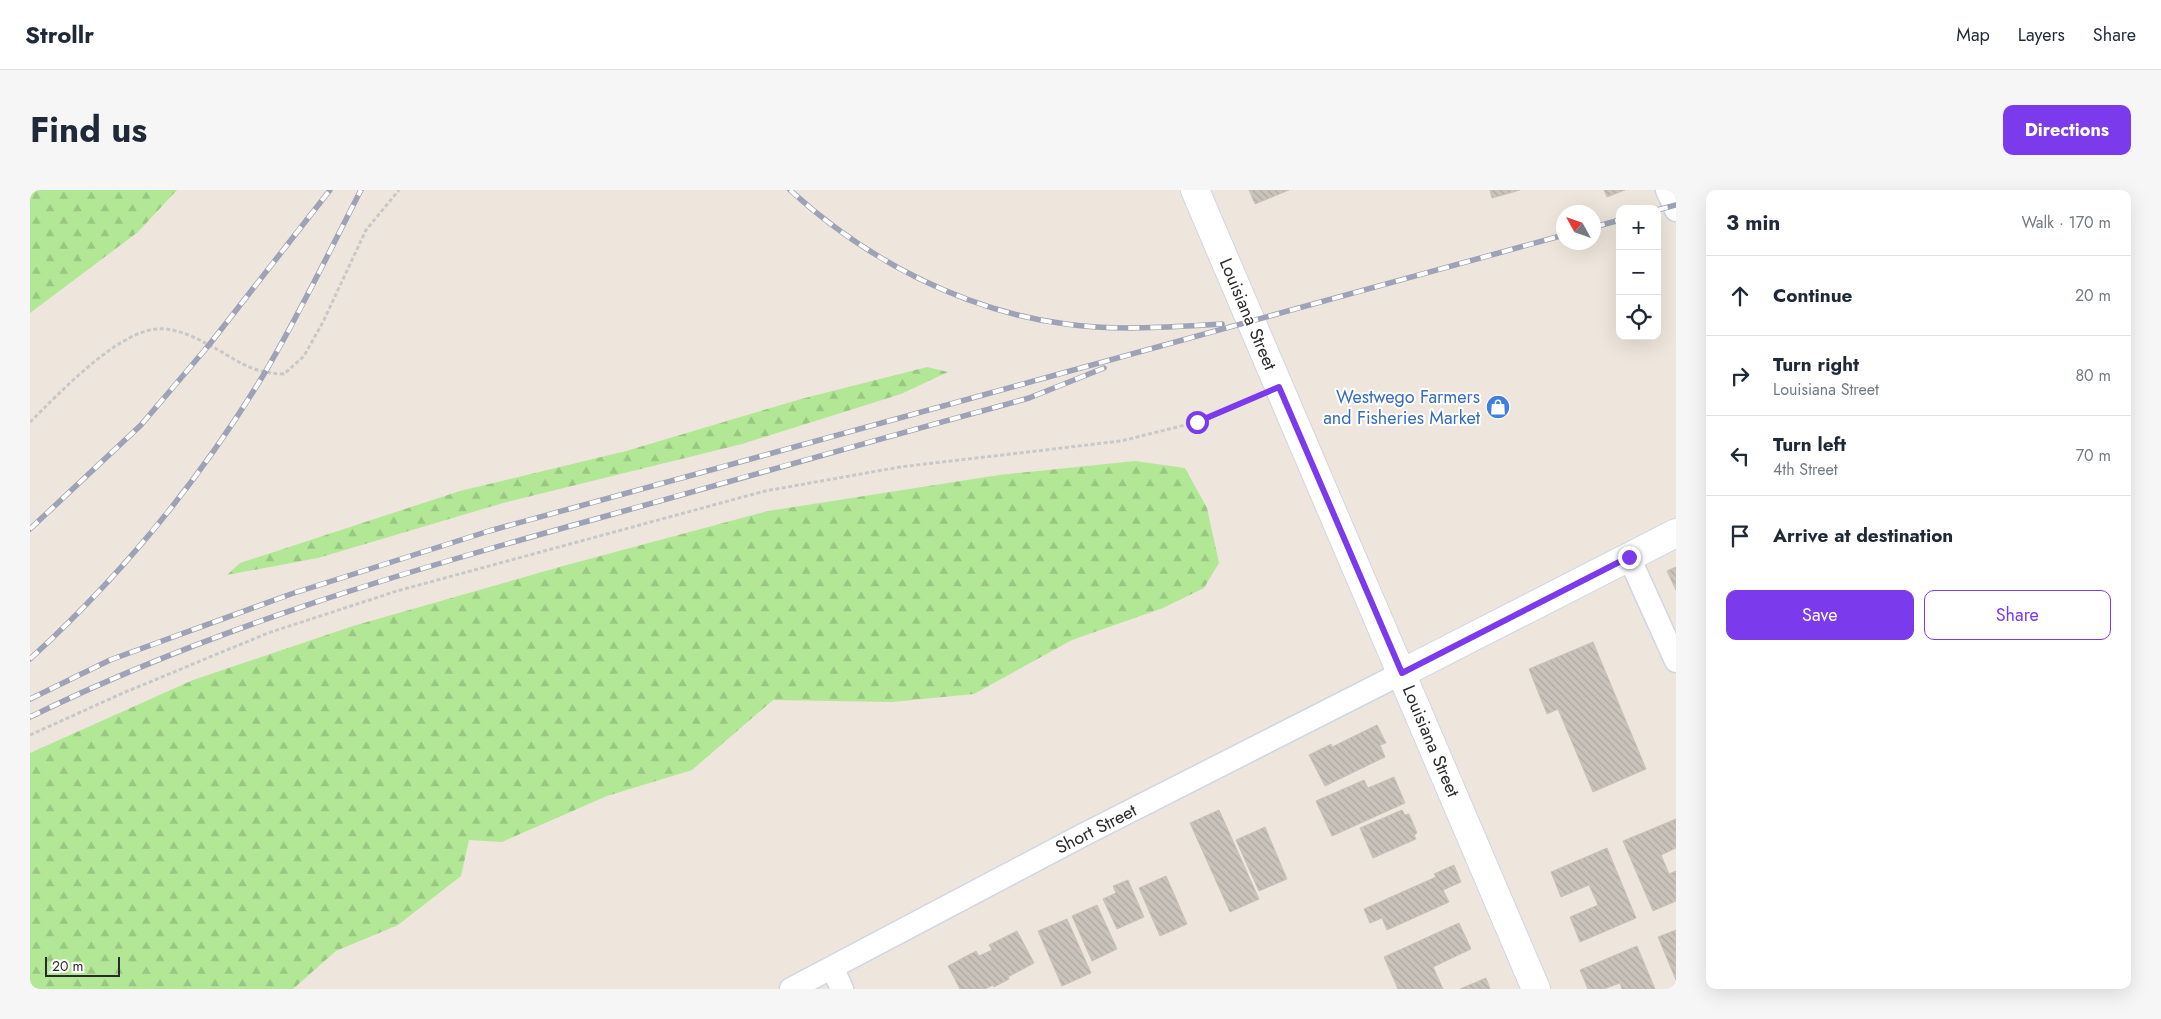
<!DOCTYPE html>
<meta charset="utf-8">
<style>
:root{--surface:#fff;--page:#f6f6f7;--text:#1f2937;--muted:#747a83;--line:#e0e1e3;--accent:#7c3aed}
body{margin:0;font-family:Jost,sans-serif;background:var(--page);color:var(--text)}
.controls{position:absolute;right:15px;top:15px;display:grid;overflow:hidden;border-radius:10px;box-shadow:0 5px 20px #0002}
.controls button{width:45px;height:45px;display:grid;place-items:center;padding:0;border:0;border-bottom:1px solid var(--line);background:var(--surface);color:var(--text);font:25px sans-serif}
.compass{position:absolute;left:1526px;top:15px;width:45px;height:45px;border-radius:50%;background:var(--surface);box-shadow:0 5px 20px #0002;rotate:310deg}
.scale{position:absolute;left:15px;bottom:12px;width:75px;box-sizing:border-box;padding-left:5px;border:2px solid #2b2b2b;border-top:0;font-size:14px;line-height:18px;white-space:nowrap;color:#2b2b2b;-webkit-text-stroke:4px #fff;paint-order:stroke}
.stop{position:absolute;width:15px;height:15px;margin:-11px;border:4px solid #7c3aed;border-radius:50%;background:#fff}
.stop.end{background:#7c3aed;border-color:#fff;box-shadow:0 1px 5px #0008}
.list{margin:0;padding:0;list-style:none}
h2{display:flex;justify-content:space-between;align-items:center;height:65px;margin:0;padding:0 20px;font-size:21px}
h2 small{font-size:16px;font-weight:400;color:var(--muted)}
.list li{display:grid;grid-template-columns:32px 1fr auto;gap:15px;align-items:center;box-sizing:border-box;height:80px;padding:0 20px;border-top:1px solid var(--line)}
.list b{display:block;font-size:19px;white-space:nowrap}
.list p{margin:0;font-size:16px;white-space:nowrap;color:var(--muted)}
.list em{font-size:16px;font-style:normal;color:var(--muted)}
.actions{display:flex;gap:10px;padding:15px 20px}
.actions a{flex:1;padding:11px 0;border:1px solid var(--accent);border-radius:10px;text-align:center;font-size:18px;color:var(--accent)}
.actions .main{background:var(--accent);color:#fff}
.icon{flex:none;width:28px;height:28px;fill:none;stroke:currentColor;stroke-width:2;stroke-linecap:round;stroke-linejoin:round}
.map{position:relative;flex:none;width:1646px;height:799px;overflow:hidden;border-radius:10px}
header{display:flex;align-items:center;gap:30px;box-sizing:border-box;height:70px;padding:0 25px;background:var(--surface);border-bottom:1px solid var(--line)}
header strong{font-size:24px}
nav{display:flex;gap:28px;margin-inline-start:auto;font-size:18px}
.intro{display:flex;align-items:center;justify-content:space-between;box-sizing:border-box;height:120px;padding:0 30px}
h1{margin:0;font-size:35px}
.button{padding:12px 22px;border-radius:10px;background:var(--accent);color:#fff;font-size:18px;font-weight:700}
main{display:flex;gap:30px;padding:0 30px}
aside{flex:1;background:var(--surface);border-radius:10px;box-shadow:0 5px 20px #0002}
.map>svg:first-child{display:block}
.forest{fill:url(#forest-firs)}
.building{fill:url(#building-back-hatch);stroke:#c9c2b5}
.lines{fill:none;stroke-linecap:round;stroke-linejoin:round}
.minor-casing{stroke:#d1d5e4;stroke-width:25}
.secondary-casing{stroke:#d1d5e4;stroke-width:30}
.path{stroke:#c8c8c8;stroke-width:3;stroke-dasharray:4 2.5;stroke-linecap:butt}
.minor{stroke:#fff;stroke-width:22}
.secondary{stroke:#fff;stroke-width:28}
.rail-casing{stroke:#9ea2b6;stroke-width:5.5}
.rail{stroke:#fff;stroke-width:4;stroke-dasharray:11;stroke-linecap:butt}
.route{stroke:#7c3aed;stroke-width:6}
.labels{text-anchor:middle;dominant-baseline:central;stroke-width:4;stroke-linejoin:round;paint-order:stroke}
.street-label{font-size:18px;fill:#2b2b2b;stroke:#fff}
.shop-label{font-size:18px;fill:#366cbe;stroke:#fff;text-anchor:end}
</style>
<header>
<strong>Strollr</strong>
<nav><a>Map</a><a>Layers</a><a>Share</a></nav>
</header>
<div class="intro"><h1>Find us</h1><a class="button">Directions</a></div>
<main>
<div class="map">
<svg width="1646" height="799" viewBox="0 0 1646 799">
<defs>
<pattern id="forest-firs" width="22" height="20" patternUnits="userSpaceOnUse" patternTransform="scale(1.25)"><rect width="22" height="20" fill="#b2e895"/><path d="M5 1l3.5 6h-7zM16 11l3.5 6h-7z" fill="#99c781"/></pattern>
<pattern id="building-back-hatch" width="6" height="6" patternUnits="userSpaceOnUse" patternTransform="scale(1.25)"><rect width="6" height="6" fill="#c9c3bb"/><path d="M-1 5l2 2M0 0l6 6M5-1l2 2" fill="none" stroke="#ada8a1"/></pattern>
</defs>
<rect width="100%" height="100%" fill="#eee6dc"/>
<g class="forest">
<polygon points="0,0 147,0 108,42 0,123"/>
<polygon points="897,177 918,182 871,204 712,254 473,313 288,368 197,385 210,373 430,301 596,261 771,209"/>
<polygon points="1105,271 1155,278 1177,318 1189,373 1174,398 1133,418 1042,450 944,504 862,512 743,510 662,580 577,606 472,652 439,650 431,686 368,735 306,761 263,799 0,799 0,563 163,490 323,436 533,376 738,321 969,285"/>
</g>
<g class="building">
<polygon points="1219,0 1259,0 1225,14"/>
<polygon points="1460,0 1490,0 1462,8"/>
<polygon points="1574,0 1595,0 1577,7"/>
<polygon points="1646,377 1646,400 1637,381"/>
<polygon points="1563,452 1616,579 1563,602 1528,519 1517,524 1499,479"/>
<polygon points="1347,535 1356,553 1350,555 1355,567 1295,596 1279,565 1301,554 1302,557"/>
<polygon points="1364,587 1375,613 1302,646 1286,611 1334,590 1338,598"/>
<polygon points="1189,620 1229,709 1200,722 1160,633"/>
<polygon points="1372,620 1375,625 1379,624 1387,643 1384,645 1386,649 1343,668 1330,638"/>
<polygon points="1646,629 1646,658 1631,665 1639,684 1646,681 1646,711 1623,721 1593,651"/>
<polygon points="1235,637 1257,689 1229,701 1206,650"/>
<polygon points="1577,658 1606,728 1550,752 1540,727 1568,715 1559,695 1531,707 1521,682"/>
<polygon points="1424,675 1431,692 1413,700 1419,712 1357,740 1352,728 1340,733 1334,719 1406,687 1404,684"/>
<polygon points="1136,686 1157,734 1130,746 1109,698"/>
<polygon points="1098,690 1114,727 1087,739 1073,709 1086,703 1083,696"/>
<polygon points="1067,715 1087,759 1062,771 1042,726"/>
<polygon points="1037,729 1061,783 1032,796 1008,741"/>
<polygon points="1429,733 1441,759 1403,777 1413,799 1368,799 1354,767"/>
<polygon points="1646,740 1646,790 1628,747"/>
<polygon points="987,741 1004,773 978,787 979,789 964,797 963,795 955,799 930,799 918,776 946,761 949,766 962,760 959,755"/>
<polygon points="1607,756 1625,799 1592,799 1590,793 1574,799 1558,799 1550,780"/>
<polygon points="1456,788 1460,799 1430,799"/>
</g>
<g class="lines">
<g class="minor-casing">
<g id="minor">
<polyline points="1637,0 1646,20"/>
<polyline points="1599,367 1646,471"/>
<polyline points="803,779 812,799"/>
<polyline points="761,799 1053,645 1372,483"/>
</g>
</g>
<g class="secondary-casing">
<g id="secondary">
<polyline points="1165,0 1506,799"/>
<polyline points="1372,483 1646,343"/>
</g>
</g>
<g class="path">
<path d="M0 232C29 204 93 134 135 139 149 140 164 147 177 154 207 169 218 183 254 184L274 166 293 132 336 40 369 0"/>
<polyline points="0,545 93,503 238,443 367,401 735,301 870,277 1091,251 1167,232 1225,207"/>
</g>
<use href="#minor" class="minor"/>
<use href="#secondary" class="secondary"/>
<g class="rail-casing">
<g id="rail">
<path d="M760 0C835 69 934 121 1036 134 1087 141 1140 137 1192 134"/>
<polyline points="1627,20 1646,15"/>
<polyline points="1564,37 1590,30"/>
<polyline points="0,339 111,235 179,155 300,0"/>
<path d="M0 469C91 386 170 290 234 184 269 125 299 62 331 0"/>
<polyline points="0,509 80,470 261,404 459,341 1534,45"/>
<path d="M0 527C179 439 370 383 562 330 707 289 853 248 999 208L1074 178"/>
</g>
</g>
<use href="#rail" class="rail"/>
</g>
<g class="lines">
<polyline class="route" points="1167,232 1249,197 1372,483 1599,367"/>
</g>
<defs>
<g id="shop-disc" transform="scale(1.25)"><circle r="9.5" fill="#3f7fe0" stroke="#fff"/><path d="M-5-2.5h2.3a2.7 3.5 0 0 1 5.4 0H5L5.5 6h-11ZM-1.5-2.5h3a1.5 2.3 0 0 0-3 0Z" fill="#fff"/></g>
</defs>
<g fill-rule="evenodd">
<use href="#shop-disc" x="1468" y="217"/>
</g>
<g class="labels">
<g class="street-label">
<text transform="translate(1218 124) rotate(67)">Louisiana Street</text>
<text transform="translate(1401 551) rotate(67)">Louisiana Street</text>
<text transform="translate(1066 639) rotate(-27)">Short Street</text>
</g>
<g class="shop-label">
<text x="1450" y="207">Westwego Farmers<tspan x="1450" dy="21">and Fisheries Market</tspan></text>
</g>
</g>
</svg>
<div class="controls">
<button>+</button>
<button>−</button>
<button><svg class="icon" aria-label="locate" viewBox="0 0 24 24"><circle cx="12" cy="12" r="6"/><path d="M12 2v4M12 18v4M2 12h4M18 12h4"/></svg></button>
</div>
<svg class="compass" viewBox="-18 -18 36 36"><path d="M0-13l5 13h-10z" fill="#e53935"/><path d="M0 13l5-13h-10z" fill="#747a83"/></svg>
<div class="scale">20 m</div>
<div class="stop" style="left:1167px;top:232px"></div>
<div class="stop end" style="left:1599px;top:367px"></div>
</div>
<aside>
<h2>3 min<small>Walk · 170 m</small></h2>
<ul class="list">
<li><svg class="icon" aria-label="ahead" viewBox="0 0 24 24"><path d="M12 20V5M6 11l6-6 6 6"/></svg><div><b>Continue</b></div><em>20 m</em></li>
<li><svg class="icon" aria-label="right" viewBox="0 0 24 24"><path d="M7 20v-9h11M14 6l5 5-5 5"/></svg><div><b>Turn right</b><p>Louisiana Street</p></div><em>80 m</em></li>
<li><svg class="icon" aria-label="left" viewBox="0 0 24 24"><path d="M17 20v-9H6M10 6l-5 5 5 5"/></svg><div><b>Turn left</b><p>4th Street</p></div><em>70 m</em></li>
<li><svg class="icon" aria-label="arrive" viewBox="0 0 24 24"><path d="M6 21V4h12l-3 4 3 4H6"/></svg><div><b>Arrive at destination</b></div></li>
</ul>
<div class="actions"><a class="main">Save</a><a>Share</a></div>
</aside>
</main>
